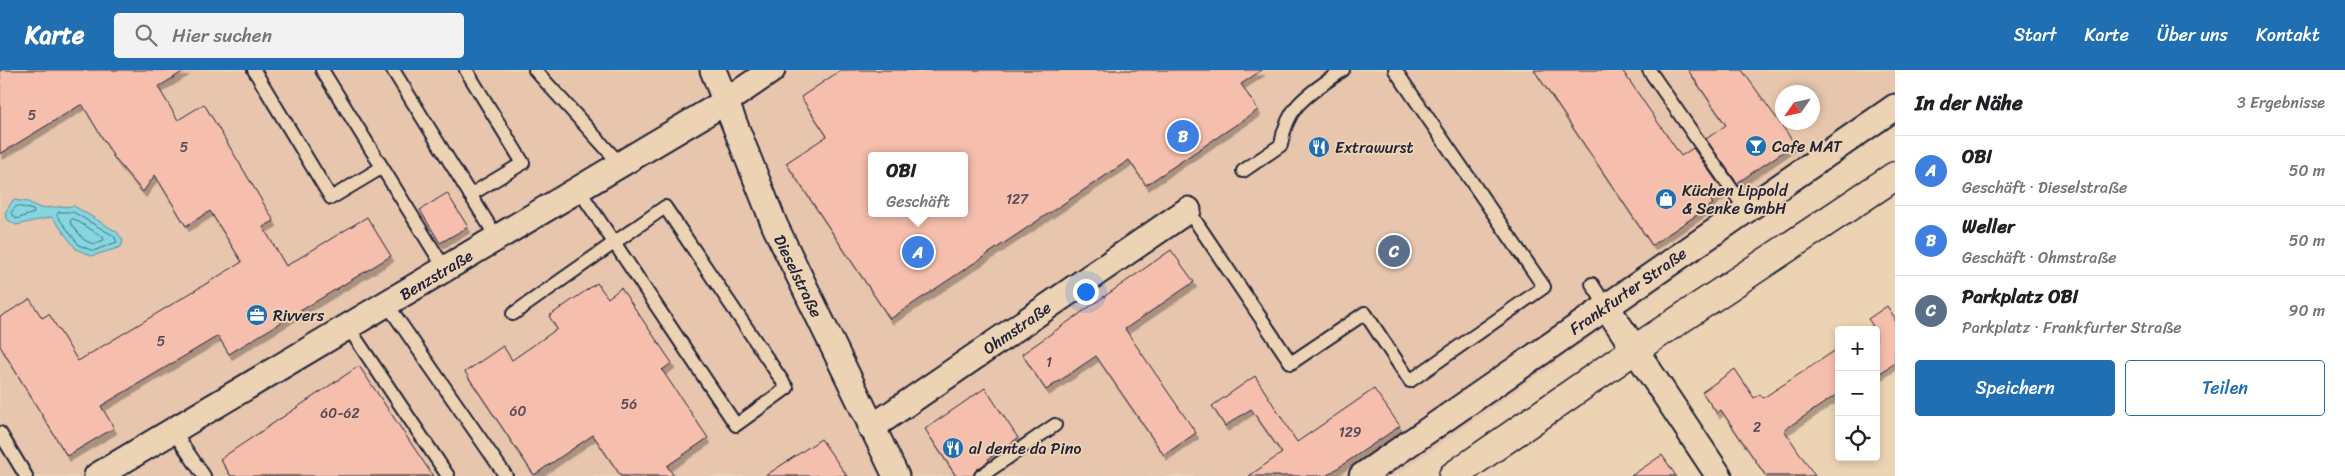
<!DOCTYPE html>
<html lang="de">
<meta charset="utf-8">
<style>
:root{--surface:#fff;--page:#f2f2f2;--text:#202124;--muted:#757577;--line:#e0e0e0;--accent:#1f6fb2}
body{margin:0;font-family:Sriracha,sans-serif;background:var(--page);color:var(--text)}
.controls{position:absolute;right:15px;bottom:15px;display:grid;overflow:hidden;border-radius:5px;box-shadow:0 2px 8px #0003}
.controls button{width:45px;height:45px;display:grid;place-items:center;padding:0;border:0;border-bottom:1px solid var(--line);background:var(--surface);color:var(--text);font:25px sans-serif}
.compass{position:absolute;left:1775px;top:15px;width:45px;height:45px;border-radius:50%;background:var(--surface);box-shadow:0 2px 8px #0003;rotate:236deg}
.you{position:absolute;left:1085px;top:221px;width:18px;height:18px;margin:-12px;border:4px solid #fff;border-radius:50%;background:#1a73e8;box-shadow:0 0 0 8px #1a73e833}
.badge{display:grid;place-items:center;width:32px;height:32px;border-radius:50%;background:var(--accent);color:#fff;font-size:16px;font-weight:700}
.pin{position:absolute;translate:-50% -50%;border:2px solid #fff;box-shadow:0 1px 5px #0006}
.popup{position:absolute;left:868px;top:82px;width:100px;height:65px;box-sizing:border-box;display:grid;place-content:center;border-radius:5px;background:var(--surface);filter:drop-shadow(0 1px 4px #0005);font-size:16px;white-space:nowrap;color:var(--muted)}
.popup b{font-size:19px;color:var(--text)}
.popup::after{content:'';position:absolute;left:50%;top:100%;margin-left:-10px;border:10px solid transparent;border-top-color:var(--surface)}
.list{margin:0;padding:0;list-style:none}
h2{display:flex;justify-content:space-between;align-items:center;height:65px;margin:0;padding:0 20px;font-size:21px}
h2 small{font-size:16px;font-weight:400;color:var(--muted)}
.list li{display:grid;grid-template-columns:32px 1fr auto;gap:15px;align-items:center;box-sizing:border-box;height:70px;padding:0 20px;border-top:1px solid var(--line)}
.list b{display:block;font-size:19px;white-space:nowrap}
.list p{margin:0;font-size:16px;white-space:nowrap;color:var(--muted)}
.list em{font-size:16px;font-style:normal;color:var(--muted)}
.actions{display:flex;gap:10px;padding:15px 20px}
.actions a{flex:1;padding:11px 0;border:1px solid var(--accent);border-radius:5px;text-align:center;font-size:18px;color:var(--accent)}
.actions .main{background:var(--accent);color:#fff}
.icon{flex:none;width:28px;height:28px;fill:none;stroke:currentColor;stroke-width:2;stroke-linecap:round;stroke-linejoin:round}
.map{position:relative;flex:none;width:1895px;height:406px;overflow:hidden}
header{display:flex;align-items:center;gap:30px;box-sizing:border-box;height:70px;padding:0 25px;background:var(--accent);color:#fff}
header strong{font-size:24px}
nav{display:flex;gap:28px;margin-inline-start:auto;font-size:18px}
.search{width:350px;height:45px;background:var(--page);display:flex;align-items:center;gap:12px;box-sizing:border-box;padding:0 18px;border-radius:5px;color:var(--muted);font-size:19px}
main{display:flex}
aside{flex:1;background:var(--surface)}
.map>svg:first-child{display:block}
.built{fill:#e7c6ad;fill-rule:evenodd}
.water{fill:#85d6e0;stroke:#5d8e9e}
.lines{fill:none;stroke-linecap:round;stroke-linejoin:round}
.shore{stroke:#4a6a7d;stroke-width:1}
.building{fill:#f6beac;stroke:#22223b;fill-rule:evenodd;filter:url(#shadow)}
.lane-casing{stroke:#22223b;stroke-width:16}
.street-casing{stroke:#22223b;stroke-width:29}
.secondary-casing{stroke:#22223b;stroke-width:31}
.lane{stroke:#ecd3b4;stroke-width:12}
.street{stroke:#ecd3b4;stroke-width:25}
.secondary{stroke:#ecd3b4;stroke-width:28}
.labels{text-anchor:middle;dominant-baseline:central;stroke-width:4;stroke-linejoin:round;paint-order:stroke}
.number-label{font-size:14px;fill:#574957}
.poi-label{font-size:16px;fill:#22223b;stroke:#ecd3b4;text-anchor:start}
.street-label{font-size:16px;fill:#22223b;stroke:#ecd3b4}
</style>
<header>
<strong>Karte</strong>
<div class="search"><svg class="icon" aria-label="search" viewBox="0 0 24 24"><circle cx="10" cy="10" r="6"/><path d="M15 15l6 6"/></svg>Hier suchen</div>
<nav><a>Start</a><a>Karte</a><a>Über uns</a><a>Kontakt</a></nav>
</header>
<main>
<div class="map">
<svg width="1895" height="406" viewBox="0 0 1895 406">
<defs>
<filter id="shadow"><feDropShadow dx="3" dy="5.5" stdDeviation="0" flood-color="#0004"/></filter>
</defs>
<rect width="100%" height="100%" fill="#ecd3b4"/>
<filter id="ink" filterUnits="userSpaceOnUse"><feTurbulence type="fractalNoise" baseFrequency=".02" numOctaves="2"/><feDisplacementMap in="SourceGraphic" scale="10" xChannelSelector="R" yChannelSelector="G"/><feConvolveMatrix kernelMatrix="1 2 1 2 8 2 1 2 1" color-interpolation-filters="sRGB"/></filter>
<g filter="url(#ink)">
<path class="built" d="M0 0H1895V53L1395 406H0ZM1782 22H1812V52H1782ZM872 86H964V143H872Z"/>
<polygon class="water" points="13,130 28,132 40,138 74,136 117,162 123,170 121,177 92,186 76,179 52,147 16,155 8,150 5,143"/>
<g class="lines">
<g class="shore">
<polygon points="17,136 33,140 34,143 16,149 11,143"/>
<polygon points="59,142 73,142 114,166 117,172 93,181 79,175 57,146"/>
<polygon points="74,149 103,167 104,170 93,174 84,170 70,152 71,150"/>
</g>
</g>
<g class="building">
<polygon points="0,0 186,0 158,17 178,50 204,34 274,151 263,157 286,196 367,147 391,186 229,284 218,266 101,336 114,358 67,386 0,276 0,247 30,229 42,248 49,244 78,291 242,192 210,141 186,156 155,105 143,122 115,89 82,34 0,84"/>
<path d="M841 0H1262L1241 14 1258 40 1146 115 1129 90 890 249 786 93 827 66 801 27ZM872 86H964V143H872Z"/>
<polygon points="1534,0 1622,0 1681,86 1693,78 1724,122 1711,131 1713,134 1652,175"/>
<polygon points="1688,0 1742,0 1795,74 1737,113 1706,69 1726,55"/>
<polygon points="447,123 468,157 440,173 420,140"/>
<polygon points="1171,180 1194,212 1125,259 1196,363 1164,385 1096,286 1046,320 1022,284"/>
<polygon points="597,213 608,228 621,218 672,293 662,300 708,368 667,396 674,406 621,406 593,365 534,405 465,302 503,276 512,290 557,259 549,246"/>
<polygon points="1887,236 1895,248 1895,293 1876,306 1876,260 1868,249"/>
<polygon points="1839,278 1839,323 1784,360 1815,406 1766,406 1721,340 1717,343 1702,322 1735,299 1754,328 1760,324 1763,328"/>
<polygon points="359,296 433,406 231,406 220,389"/>
<polygon points="1255,306 1297,372 1374,319 1400,356 1326,406 1249,406 1282,383 1251,339 1225,356 1212,336"/>
<polygon points="985,318 1018,368 988,389 989,391 976,400 973,406 956,406 925,359"/>
<polygon points="821,369 847,406 765,406"/>
<polygon points="1662,385 1676,406 1631,406"/>
</g>
<g class="lines">
<g class="lane-casing">
<g id="lane">
<polyline points="254,0 331,128 381,98"/>
<polyline points="322,0 445,199"/>
<polyline points="393,0 497,168"/>
<polyline points="466,0 523,93 470,125"/>
<polyline points="535,0 621,95"/>
<polyline points="1649,0 1746,140"/>
<path d="M1243 101 1281 75C1287 33 1311 23 1343 0"/>
<polyline points="1188,140 1291,293 1365,243 1410,311 1544,217 1395,0"/>
<polyline points="1592,214 1606,236"/>
<polyline points="387,234 506,406"/>
<polyline points="513,244 665,137 787,318 736,355 579,120"/>
<polyline points="348,257 448,406"/>
<polyline points="173,361 204,406"/>
<polyline points="0,363 26,406"/>
<polyline points="981,406 1055,355"/>
</g>
</g>
<g class="street-casing">
<g id="street">
<polyline points="713,0 775,156 896,406"/>
<polyline points="1606,236 1719,406"/>
<polyline points="871,358 1188,140"/>
<polyline points="97,406 725,32 772,0"/>
<polyline points="1362,406 1895,37"/>
</g>
</g>
<g class="secondary-casing">
<polyline id="secondary" points="1453,406 1634,280 1895,106"/>
</g>
<use href="#lane" class="lane"/>
<use href="#street" class="street"/>
<use href="#secondary" class="secondary"/>
</g>
</g>
<defs>
<g id="bar-disc" transform="scale(1.125)"><circle r="9.5" fill="#1f6fb2" stroke="#ecd3b4"/><path d="M-6-5H6L.8 .8V4.5H3.5V6h-7V4.5H-.8V.8Z" fill="#fff"/></g>
<g id="restaurant-disc" transform="scale(1.125)"><circle r="9.5" fill="#1f6fb2" stroke="#ecd3b4"/><path d="M-5-6h1v4h1v-4h1v4h1v-4h1v5L-1.5 .5V6h-2V.5L-5-1ZM5-6V6H3V1.5H1.5Q1.5-4 5-6Z" fill="#fff"/></g>
<g id="shop-disc" transform="scale(1.125)"><circle r="9.5" fill="#1f6fb2" stroke="#ecd3b4"/><path d="M-5-2.5h2.3a2.7 3.5 0 0 1 5.4 0H5L5.5 6h-11ZM-1.5-2.5h3a1.5 2.3 0 0 0-3 0Z" fill="#fff"/></g>
<g id="office-disc" transform="scale(1.125)"><circle r="9.5" fill="#1f6fb2" stroke="#ecd3b4"/><path d="M-6-3h4V-5.5h4V-3h4V5H-6ZM-1-4.5V-3h2v-1.5ZM-6 0V1H6V0Z" fill="#fff"/></g>
</defs>
<g fill-rule="evenodd">
<use href="#bar-disc" x="1756" y="76"/>
<use href="#restaurant-disc" x="1319" y="77"/>
<use href="#shop-disc" x="1666" y="129"/>
<use href="#office-disc" x="257" y="245"/>
<use href="#restaurant-disc" x="953" y="378"/>
</g>
<g class="labels">
<g class="number-label">
<text x="32" y="45">5</text>
<text x="184" y="77">5</text>
<text x="1017" y="129">127</text>
<text x="161" y="271">5</text>
<text x="1049" y="292">1</text>
<text x="629" y="334">56</text>
<text x="518" y="341">60</text>
<text x="340" y="343">60-62</text>
<text x="1757" y="357">2</text>
<text x="1350" y="362">129</text>
</g>
<g class="poi-label">
<text x="1772" y="76">Cafe MAT</text>
<text x="1335" y="77">Extrawurst</text>
<text x="1682" y="120">Küchen Lippold<tspan x="1682" dy="18">&amp; Senke GmbH</tspan></text>
<text x="273" y="245">Rivvers</text>
<text x="969" y="378">al dente da Pino</text>
</g>
<g class="street-label">
<text transform="translate(436 205) rotate(-31)">Benzstraße</text>
<text transform="translate(798 206) rotate(64)">Dieselstraße</text>
<text transform="translate(1628 221) rotate(-35)">Frankfurter Straße</text>
<text transform="translate(1017 258) rotate(-35)">Ohmstraße</text>
</g>
</g>
</svg>
<div class="controls">
<button>+</button>
<button>−</button>
<button><svg class="icon" aria-label="locate" viewBox="0 0 24 24"><circle cx="12" cy="12" r="6"/><path d="M12 2v4M12 18v4M2 12h4M18 12h4"/></svg></button>
</div>
<svg class="compass" viewBox="-18 -18 36 36"><path d="M0-13l5 13h-10z" fill="#e53935"/><path d="M0 13l5-13h-10z" fill="#757577"/></svg>
<div class="you"></div>
<div class="pin badge" style="left:918px;top:182px;background:#3f7fe0">A</div>
<div class="popup"><b>OBI</b>Geschäft</div>
<div class="pin badge" style="left:1183px;top:66px;background:#3f7fe0">B</div>
<div class="pin badge" style="left:1394px;top:181px;background:#5c6f8a">C</div>
</div>
<aside>
<h2>In der Nähe<small>3 Ergebnisse</small></h2>
<ul class="list">
<li><span class="badge" style="background:#3f7fe0">A</span><div><b>OBI</b><p>Geschäft · Dieselstraße</p></div><em>50 m</em></li>
<li><span class="badge" style="background:#3f7fe0">B</span><div><b>Weller</b><p>Geschäft · Ohmstraße</p></div><em>50 m</em></li>
<li><span class="badge" style="background:#5c6f8a">C</span><div><b>Parkplatz OBI</b><p>Parkplatz · Frankfurter Straße</p></div><em>90 m</em></li>
</ul>
<div class="actions"><a class="main">Speichern</a><a>Teilen</a></div>
</aside>
</main>
